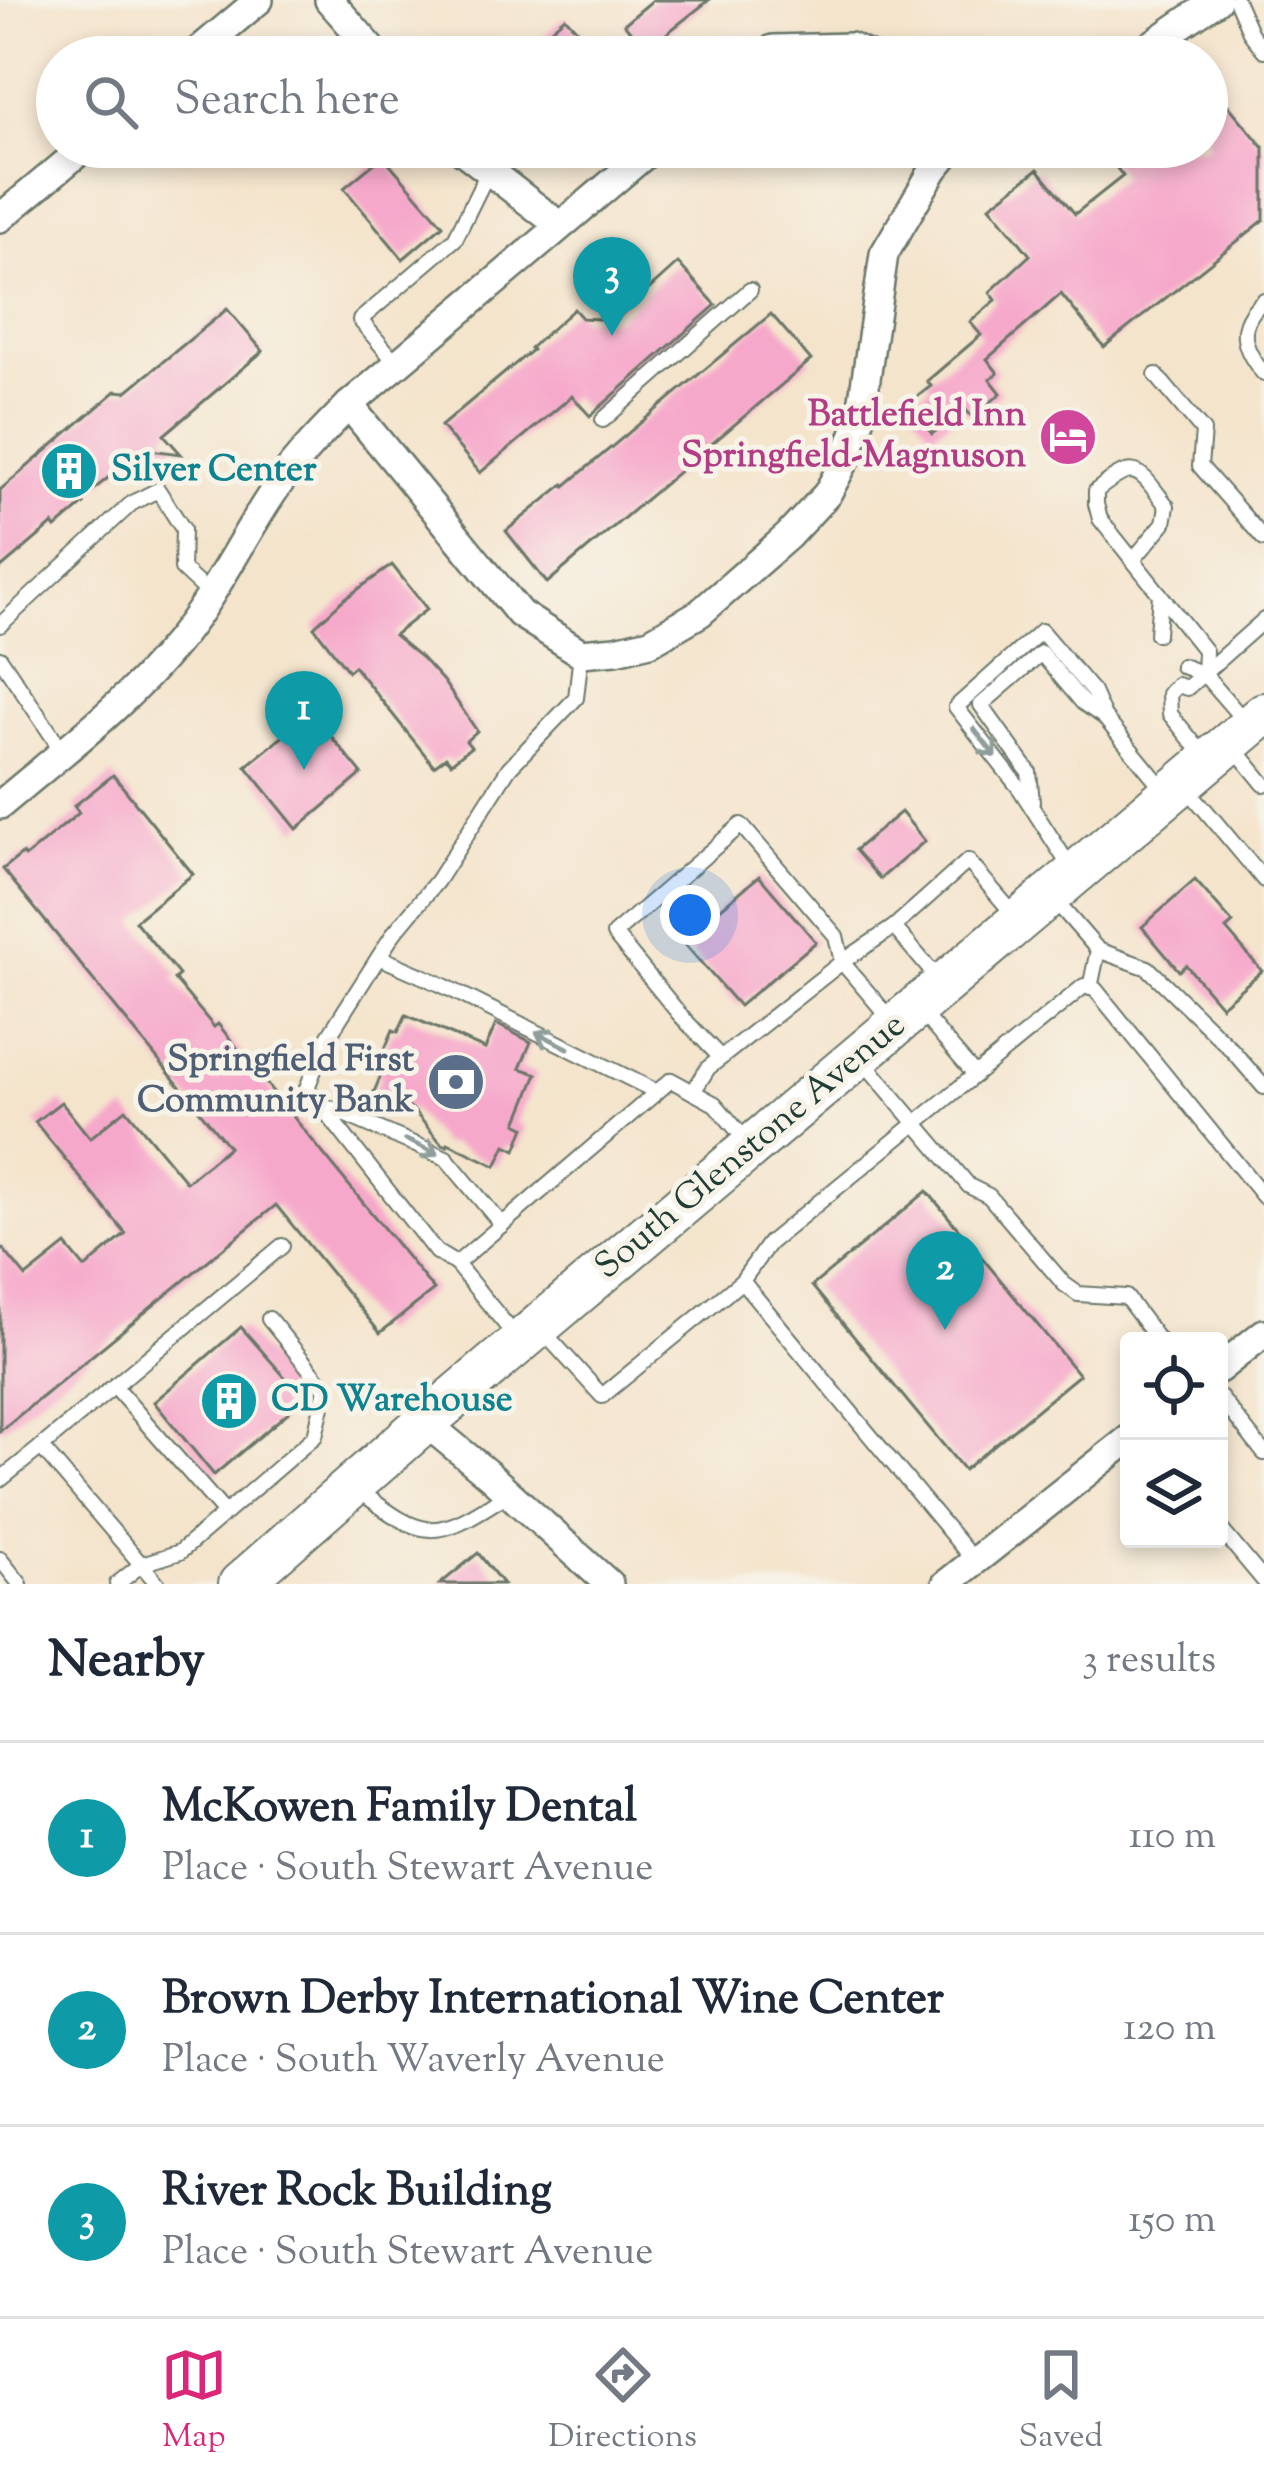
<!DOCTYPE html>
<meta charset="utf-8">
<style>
:root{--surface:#fff;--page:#f2f2f3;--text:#1f2937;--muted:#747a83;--line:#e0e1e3;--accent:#db2777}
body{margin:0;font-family:"Sorts Mill Goudy",serif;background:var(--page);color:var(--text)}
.controls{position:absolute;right:36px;bottom:36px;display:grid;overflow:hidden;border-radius:12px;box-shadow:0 6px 18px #0003}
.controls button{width:108px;height:108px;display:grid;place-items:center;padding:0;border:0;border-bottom:3px solid var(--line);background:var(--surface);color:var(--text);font:60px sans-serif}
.you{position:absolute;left:690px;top:915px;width:42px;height:42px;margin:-30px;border:9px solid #fff;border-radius:50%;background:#1a73e8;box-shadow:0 0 0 18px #1a73e833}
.badge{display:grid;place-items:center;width:78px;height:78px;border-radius:50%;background:var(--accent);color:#fff;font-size:39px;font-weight:700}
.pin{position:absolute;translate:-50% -99px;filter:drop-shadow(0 3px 6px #0008)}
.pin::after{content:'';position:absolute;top:63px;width:42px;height:36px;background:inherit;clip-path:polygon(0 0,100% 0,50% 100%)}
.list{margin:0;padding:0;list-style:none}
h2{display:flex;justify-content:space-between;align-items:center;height:156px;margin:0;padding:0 48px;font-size:51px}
h2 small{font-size:39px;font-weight:400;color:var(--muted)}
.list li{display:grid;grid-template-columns:78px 1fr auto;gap:36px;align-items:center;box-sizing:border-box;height:192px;padding:0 48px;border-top:3px solid var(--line)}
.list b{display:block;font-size:45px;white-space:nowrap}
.list p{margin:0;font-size:39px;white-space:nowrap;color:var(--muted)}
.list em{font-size:39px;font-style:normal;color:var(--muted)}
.icon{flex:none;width:66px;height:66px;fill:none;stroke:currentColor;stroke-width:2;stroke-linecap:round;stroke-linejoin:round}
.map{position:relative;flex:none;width:1264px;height:1584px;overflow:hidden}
.search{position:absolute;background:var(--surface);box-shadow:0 6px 18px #0003;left:36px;right:36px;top:36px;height:132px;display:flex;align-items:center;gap:30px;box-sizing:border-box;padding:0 42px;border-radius:66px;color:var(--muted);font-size:45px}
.sheet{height:732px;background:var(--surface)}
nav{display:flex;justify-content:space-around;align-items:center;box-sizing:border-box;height:168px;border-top:3px solid var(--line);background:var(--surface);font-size:33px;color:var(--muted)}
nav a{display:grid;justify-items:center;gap:6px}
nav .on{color:var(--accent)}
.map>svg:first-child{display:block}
.building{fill:#f6a8ca}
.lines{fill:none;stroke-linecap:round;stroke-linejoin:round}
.service-casing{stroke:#6a7769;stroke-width:18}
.minor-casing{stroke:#6a7769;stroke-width:32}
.primary-casing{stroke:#6a7769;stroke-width:46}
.service{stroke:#fff;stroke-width:14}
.minor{stroke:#fff;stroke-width:27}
.primary{stroke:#fff;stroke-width:42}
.oneway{stroke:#8f9e9a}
.labels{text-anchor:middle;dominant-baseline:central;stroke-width:10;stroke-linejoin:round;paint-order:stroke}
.hotel-label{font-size:36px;font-weight:bold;fill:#b23c85;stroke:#f7f3e8;text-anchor:end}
.culture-label{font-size:36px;font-weight:bold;fill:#0d838f;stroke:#f7f3e8;text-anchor:start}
.service-label{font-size:36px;font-weight:bold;fill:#4e5e75;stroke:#f7f3e8;text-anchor:end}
.street-label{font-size:36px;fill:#1f3d34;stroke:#f7f3e8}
</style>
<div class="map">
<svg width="1264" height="1584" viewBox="0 0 1264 1584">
<rect width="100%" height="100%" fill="#f7f3e8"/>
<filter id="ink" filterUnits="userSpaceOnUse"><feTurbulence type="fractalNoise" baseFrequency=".00833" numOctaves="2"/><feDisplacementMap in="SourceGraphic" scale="24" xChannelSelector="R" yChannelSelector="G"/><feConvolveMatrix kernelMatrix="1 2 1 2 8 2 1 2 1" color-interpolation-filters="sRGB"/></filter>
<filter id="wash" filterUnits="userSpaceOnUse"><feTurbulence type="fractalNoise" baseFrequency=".004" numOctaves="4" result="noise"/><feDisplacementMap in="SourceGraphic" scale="48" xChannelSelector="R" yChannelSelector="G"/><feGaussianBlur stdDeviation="2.7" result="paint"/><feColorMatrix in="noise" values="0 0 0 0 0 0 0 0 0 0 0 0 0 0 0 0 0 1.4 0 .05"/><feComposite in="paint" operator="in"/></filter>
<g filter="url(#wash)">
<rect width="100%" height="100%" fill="#f4e4cc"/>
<g id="blocks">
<g class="building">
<polygon points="653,0 709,0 646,50 624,24"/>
<polygon points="565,17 602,57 518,57"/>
<polygon points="1207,80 1264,148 1264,220 1104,347 1061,294 987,359 998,373 990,379 1001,393 973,418 965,409 932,434 908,404 931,386 927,381 981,335 970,322 996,300 990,292 1030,255 990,206 1038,169 1075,214 1123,176 1108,157 1120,147 1207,147"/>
<polygon points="383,156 443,225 403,259 344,188"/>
<polygon points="678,263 716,305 590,416 572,396 480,473 441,426 532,350 530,348 574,309 582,318 615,320"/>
<polygon points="227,309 263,351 164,435 181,454 143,449 81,500 84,504 56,528 53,524 0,569 0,490 116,391 126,392"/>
<polygon points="771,314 811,360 547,583 506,531 564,484 565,486"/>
<polygon points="392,565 427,609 394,635 422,658 443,681 477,731 466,741 471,747 451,763 446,757 434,766 354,666 348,671 314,627 343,600"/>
<polygon points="312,713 362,774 297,829 246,766"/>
<polygon points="113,775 193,874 135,921 179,975 174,979 214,1027 218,1024 434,1290 380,1333 276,1205 0,1431 0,1245 26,1277 66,1245 85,1268 126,1234 35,1122 61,1102 90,1138 126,1109 186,1182 229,1147 3,869 22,854 25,857 79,813 74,806"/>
<polygon points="901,812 925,841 880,879 855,850"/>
<polygon points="759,876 816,942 739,1006 682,941"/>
<polygon points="1195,880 1233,923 1226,929 1262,971 1221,1006 1186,965 1179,971 1142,927"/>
<polygon points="406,1015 485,1049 496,1024 531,1042 520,1068 537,1074 517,1123 525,1127 516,1150 506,1145 496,1166 448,1143 447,1146 441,1143 413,1110 374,1092 381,1075 375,1072 393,1030 398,1032"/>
<polygon points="927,1191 1079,1375 964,1470 812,1286"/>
<polygon points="241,1327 304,1399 214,1475 154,1402"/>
<polygon points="478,1553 503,1584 440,1584"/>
</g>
</g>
</g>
<g filter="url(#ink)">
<use href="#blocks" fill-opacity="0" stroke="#6a7769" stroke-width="3"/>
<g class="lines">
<g class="service-casing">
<g id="service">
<polyline points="1236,0 1251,34 1264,50"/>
<path d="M1264 300C1235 325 1242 348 1264 374"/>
<polyline points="397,364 360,320 455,239 489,170"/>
<polyline points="1156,375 1203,431 1200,466 1264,539"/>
<polyline points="603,420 750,290"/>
<path d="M1133 560 1164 523 1167 506C1138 469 1137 458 1096 491V504L1100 519 1205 651 1204 674 1246 723"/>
<polyline points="0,625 132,503 158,490 183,529 182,569 210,595"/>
<polyline points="1157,634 1160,594"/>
<polyline points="0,658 63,752"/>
<polyline points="1182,666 1204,674"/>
<polyline points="1233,746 1264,784"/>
<polyline points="1204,756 1170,714 1169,694 1177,685 1187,688 1264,620"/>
<polyline points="1186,787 1264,880"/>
<polyline points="1032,802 1029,772 981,705 1041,653 1083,703 1104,717"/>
<polyline points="1072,870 1020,789 956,707 1041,631 1093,692 1104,717 1165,791"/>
<polyline points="1052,897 1098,950 1090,988"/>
<polyline points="1098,950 1148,968 1230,1048 1264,1087"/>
<polyline points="379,957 438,983 657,1092"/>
<polyline points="938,979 894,927 968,861 1016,917"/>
<polyline points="920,1011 975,1075"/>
<polyline points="721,1058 681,1016 614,934 741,825 836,936 842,962 894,927"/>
<polyline points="864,1062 969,1186 989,1196 1064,1284 1078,1294 1126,1297 1159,1341"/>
<polyline points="693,1092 708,1068 842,962 892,1021"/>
<polyline points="323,1105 446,1158 502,1225"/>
<polyline points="456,1264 436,1252 307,1088 326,1040 394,933 437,881 509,768 576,698 581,653"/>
<polyline points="742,1281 769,1243 1084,986 1095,989 1264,1197"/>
<polyline points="540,1328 602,1396 742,1281 974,1561"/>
<polyline points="517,1338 456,1264 671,1080 715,1104 749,1144"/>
<polyline points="114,1386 225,1513"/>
<polyline points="1219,1396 1264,1453"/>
<polyline points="41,1447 282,1246"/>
<polyline points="0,1480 41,1447 158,1584"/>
<path d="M356 1488C426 1542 434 1542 509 1493"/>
<polyline points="1219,1527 1264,1581"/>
<polyline points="0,1559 20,1584"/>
<polyline points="117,1584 142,1564 180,1552 315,1436 326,1389 269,1319"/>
</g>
</g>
<g class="minor-casing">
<g id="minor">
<polyline points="329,0 379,57"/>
<polyline points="191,57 259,0"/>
<polyline points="763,57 773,49 850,47 871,57"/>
<polyline points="1134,57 1217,0"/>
<polyline points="458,147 559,225"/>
<polyline points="0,218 85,147"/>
<polyline points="349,405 520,614 581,653 616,650 650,642 700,613 788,536 827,494 846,459 860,420 884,254 934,169 952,147"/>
<path d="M0 805C60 754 126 705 176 643 211 600 236 550 266 503 289 466 318 436 349 405L654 147"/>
<polyline points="1219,1369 1264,1333"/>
<polyline points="425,1422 489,1475 609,1584"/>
<polyline points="946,1584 1129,1439"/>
</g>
</g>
<g class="primary-casing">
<polyline id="primary" points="240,1584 425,1422 1264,714"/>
</g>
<use href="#service" class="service"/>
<use href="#minor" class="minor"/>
<use href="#primary" class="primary"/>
</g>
<defs><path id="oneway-shaft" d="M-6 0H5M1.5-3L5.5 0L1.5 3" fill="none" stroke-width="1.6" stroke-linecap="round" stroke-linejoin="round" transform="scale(3)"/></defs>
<g class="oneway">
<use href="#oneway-shaft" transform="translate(985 743) rotate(52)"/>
<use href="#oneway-shaft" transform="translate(552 1040) rotate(-153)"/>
<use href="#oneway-shaft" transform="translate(422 1147) rotate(24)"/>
</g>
</g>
<defs>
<g id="hotel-disc" transform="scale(3)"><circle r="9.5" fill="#d1479c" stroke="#f7f3e8"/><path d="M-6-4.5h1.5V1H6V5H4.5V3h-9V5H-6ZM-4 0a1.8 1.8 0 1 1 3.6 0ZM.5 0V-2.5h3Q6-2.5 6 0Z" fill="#fff"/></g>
<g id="building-disc" transform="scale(3)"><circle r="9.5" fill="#0f9aa8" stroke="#f7f3e8"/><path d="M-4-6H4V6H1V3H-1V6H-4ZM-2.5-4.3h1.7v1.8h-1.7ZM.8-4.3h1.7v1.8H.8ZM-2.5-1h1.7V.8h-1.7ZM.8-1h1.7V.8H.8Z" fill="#fff"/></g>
<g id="bank-disc" transform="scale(3)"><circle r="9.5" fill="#5c6f8a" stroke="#f7f3e8"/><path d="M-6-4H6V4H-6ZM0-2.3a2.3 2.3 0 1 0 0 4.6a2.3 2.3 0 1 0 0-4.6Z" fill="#fff"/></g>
</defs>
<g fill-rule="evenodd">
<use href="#hotel-disc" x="1068" y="437"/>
<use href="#building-disc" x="69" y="471"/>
<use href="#bank-disc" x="456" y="1082"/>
<use href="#building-disc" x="229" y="1401"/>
</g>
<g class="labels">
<g class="hotel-label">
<text x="1026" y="416">Battlefield Inn<tspan x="1026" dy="41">Springfield-Magnuson</tspan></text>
</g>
<g class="culture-label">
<text x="111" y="471">Silver Center</text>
<text x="271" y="1401">CD Warehouse</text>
</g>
<g class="service-label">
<text x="414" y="1061">Springfield First<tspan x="414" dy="41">Community Bank</tspan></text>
</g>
<g class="street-label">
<text transform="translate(751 1147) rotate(-40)">South Glenstone Avenue</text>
</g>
</g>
</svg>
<div class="controls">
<button><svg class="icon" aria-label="locate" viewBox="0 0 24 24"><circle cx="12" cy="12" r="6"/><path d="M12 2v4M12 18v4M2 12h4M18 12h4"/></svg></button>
<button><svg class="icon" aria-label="layers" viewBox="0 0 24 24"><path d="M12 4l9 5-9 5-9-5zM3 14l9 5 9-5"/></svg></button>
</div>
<div class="you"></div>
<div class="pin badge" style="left:304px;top:770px;background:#0f9aa8">1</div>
<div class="pin badge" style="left:945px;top:1330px;background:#0f9aa8">2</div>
<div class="pin badge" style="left:612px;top:336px;background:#0f9aa8">3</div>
<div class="search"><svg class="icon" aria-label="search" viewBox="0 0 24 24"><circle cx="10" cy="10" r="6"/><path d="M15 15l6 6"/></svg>Search here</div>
</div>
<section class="sheet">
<h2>Nearby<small>3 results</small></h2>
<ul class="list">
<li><span class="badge" style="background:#0f9aa8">1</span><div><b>McKowen Family Dental</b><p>Place · South Stewart Avenue</p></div><em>110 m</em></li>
<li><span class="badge" style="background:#0f9aa8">2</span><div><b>Brown Derby International Wine Center</b><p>Place · South Waverly Avenue</p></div><em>120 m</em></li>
<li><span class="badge" style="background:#0f9aa8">3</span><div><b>River Rock Building</b><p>Place · South Stewart Avenue</p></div><em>150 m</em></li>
</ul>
</section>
<nav>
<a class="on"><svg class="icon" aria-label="map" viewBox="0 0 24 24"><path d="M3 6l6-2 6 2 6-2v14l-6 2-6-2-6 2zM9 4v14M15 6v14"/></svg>Map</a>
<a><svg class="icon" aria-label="directions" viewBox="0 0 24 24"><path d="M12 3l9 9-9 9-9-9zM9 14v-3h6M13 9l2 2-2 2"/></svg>Directions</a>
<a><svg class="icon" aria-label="saved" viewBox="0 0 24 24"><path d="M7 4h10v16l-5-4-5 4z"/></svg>Saved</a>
</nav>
